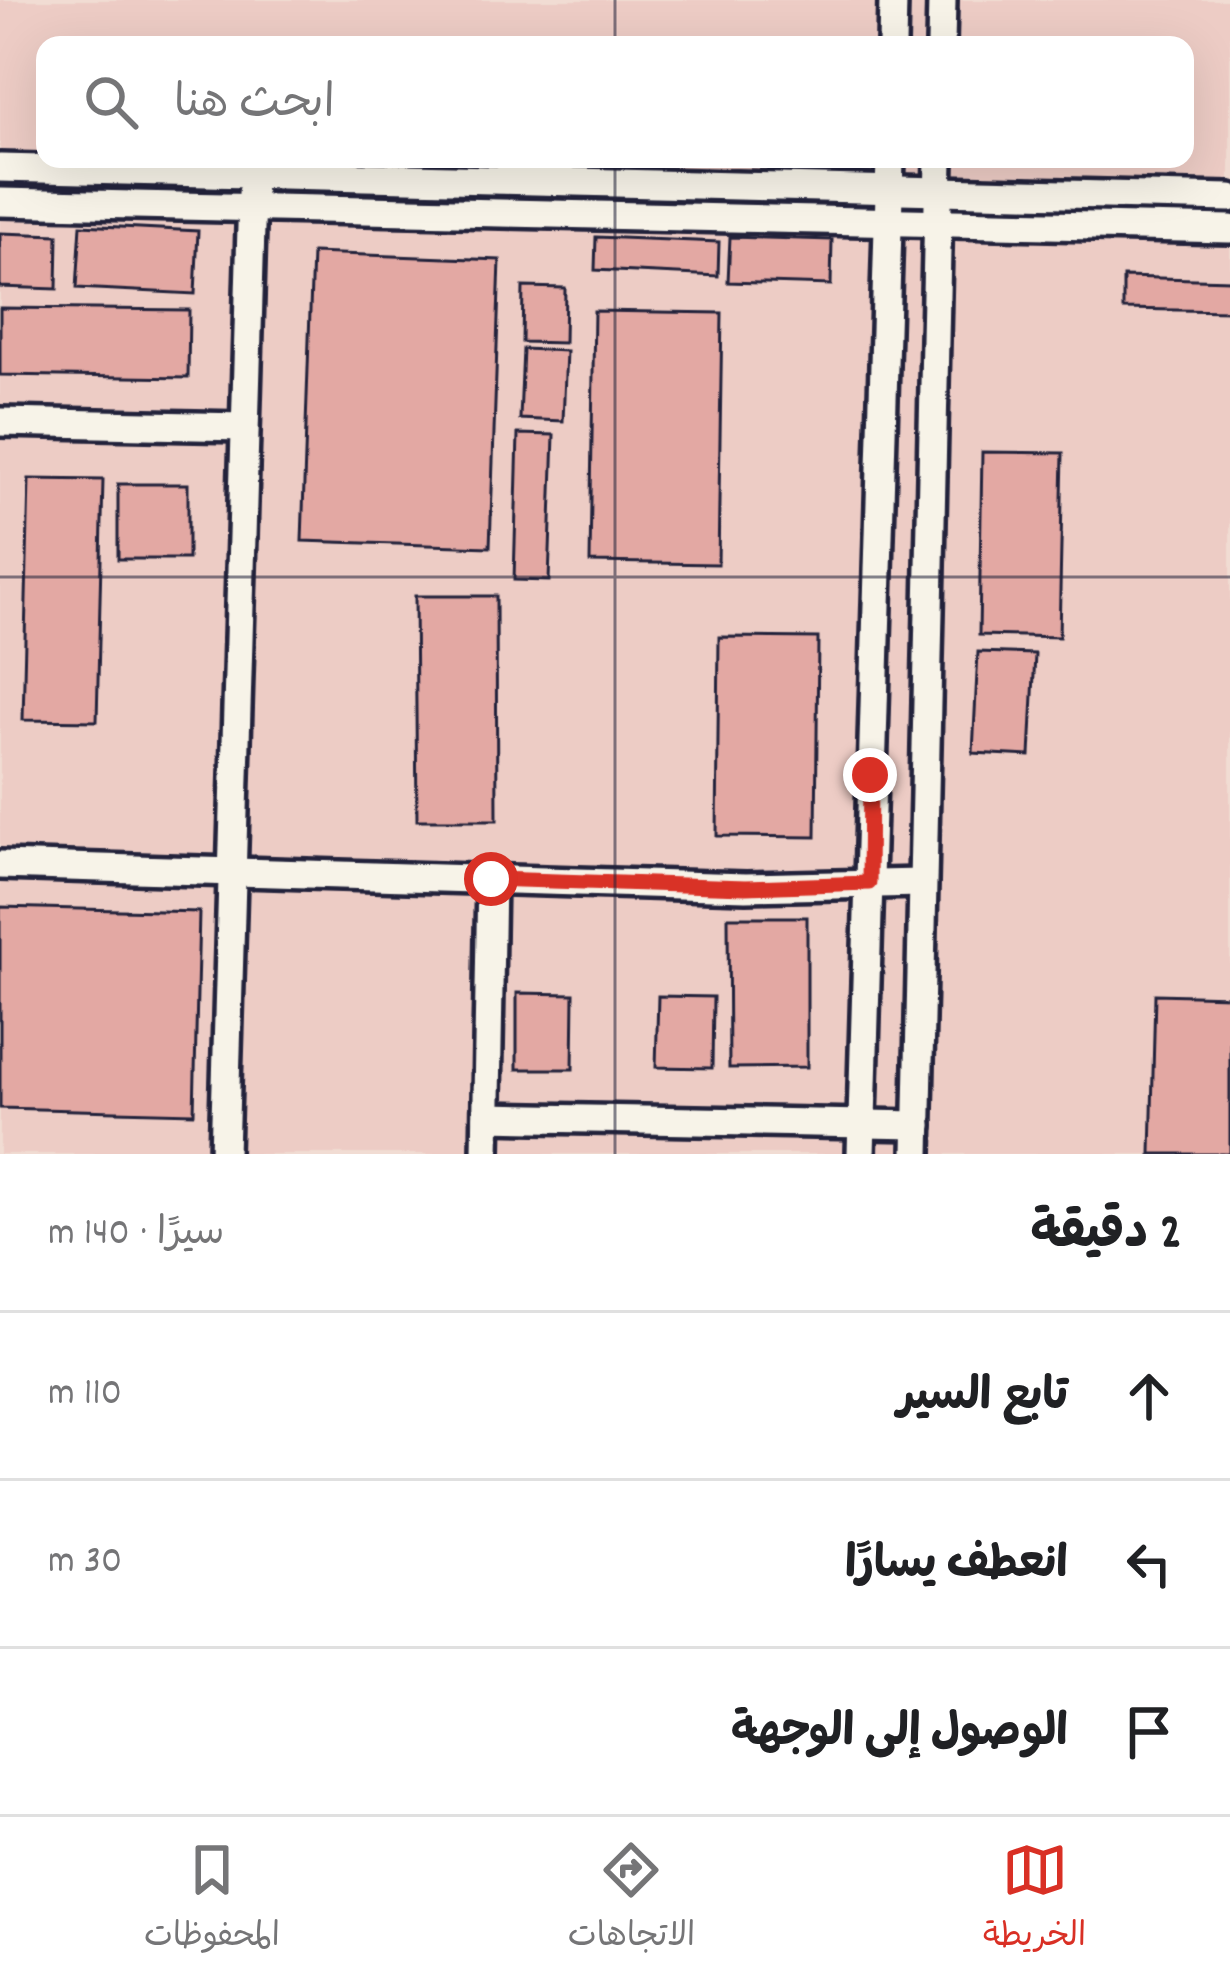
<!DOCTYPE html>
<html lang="ar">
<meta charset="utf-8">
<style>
:root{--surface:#fff;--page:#f2f2f2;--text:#202124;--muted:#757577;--line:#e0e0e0;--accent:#d93025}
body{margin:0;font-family:Dekko,"Playpen Sans Arabic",sans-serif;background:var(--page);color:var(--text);direction:rtl}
.stop{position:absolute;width:36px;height:36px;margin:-27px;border:9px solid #d93025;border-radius:50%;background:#fff}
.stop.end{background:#d93025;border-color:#fff;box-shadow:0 3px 12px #0008}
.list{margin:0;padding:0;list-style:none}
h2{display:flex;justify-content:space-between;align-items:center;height:156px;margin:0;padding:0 48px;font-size:51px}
h2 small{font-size:39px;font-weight:400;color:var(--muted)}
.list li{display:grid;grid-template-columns:78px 1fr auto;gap:36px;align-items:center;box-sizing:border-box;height:168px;padding:0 48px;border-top:3px solid var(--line)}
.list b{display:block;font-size:45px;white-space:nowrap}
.list em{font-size:39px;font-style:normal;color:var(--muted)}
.icon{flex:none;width:66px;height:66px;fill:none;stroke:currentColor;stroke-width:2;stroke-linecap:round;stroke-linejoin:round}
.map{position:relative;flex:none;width:1230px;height:1154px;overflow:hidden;direction:ltr}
.search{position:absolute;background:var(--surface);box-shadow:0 12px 48px #0002;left:36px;right:36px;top:36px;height:132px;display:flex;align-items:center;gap:30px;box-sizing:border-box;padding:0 42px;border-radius:24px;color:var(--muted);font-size:45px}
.sheet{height:660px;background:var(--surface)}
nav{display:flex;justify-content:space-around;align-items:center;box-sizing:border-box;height:168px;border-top:3px solid var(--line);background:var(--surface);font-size:33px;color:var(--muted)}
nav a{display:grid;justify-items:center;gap:6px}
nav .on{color:var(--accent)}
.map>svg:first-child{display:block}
.built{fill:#edccc5;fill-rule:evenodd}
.building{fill:#e3a8a3;stroke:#22223b;stroke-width:3}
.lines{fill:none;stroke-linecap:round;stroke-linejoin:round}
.minor-casing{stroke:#22223b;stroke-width:36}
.minor{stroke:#f7f3e8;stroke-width:27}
.route{stroke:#d93025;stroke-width:15}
.grid{fill:none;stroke:#22223b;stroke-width:3;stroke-opacity:0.55}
</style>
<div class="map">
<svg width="1230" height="1154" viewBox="0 0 1230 1154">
<rect width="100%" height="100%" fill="#f1dcd3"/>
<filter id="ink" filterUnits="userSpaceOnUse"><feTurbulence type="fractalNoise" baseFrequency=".00833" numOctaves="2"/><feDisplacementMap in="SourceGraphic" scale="24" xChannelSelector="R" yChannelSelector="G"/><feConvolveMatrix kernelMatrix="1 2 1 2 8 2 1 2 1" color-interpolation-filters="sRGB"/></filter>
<g filter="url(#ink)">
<path class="built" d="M0 0H1230V1154H0ZM45 45H1185V159H45Z"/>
<g class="building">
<polygon points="81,225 198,231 195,294 77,288"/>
<polygon points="0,233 58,235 57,289 0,287"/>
<polygon points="596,237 719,242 718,276 595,270"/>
<polygon points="730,237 832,240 831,285 728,282"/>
<polygon points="312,253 500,260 490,547 302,541"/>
<polygon points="1123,277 1230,280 1230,311 1123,309"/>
<polygon points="523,287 565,288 564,343 522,342"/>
<polygon points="0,308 189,310 188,378 0,375"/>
<polygon points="594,311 722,313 718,564 590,562"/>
<polygon points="523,349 566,351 563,421 520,419"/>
<polygon points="518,434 554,435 549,581 514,580"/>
<polygon points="982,452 1063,453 1059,637 979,635"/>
<polygon points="29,479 103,480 97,721 23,720"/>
<rect x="118" y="484" width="70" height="75"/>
<polygon points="415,596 496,596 497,820 417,820"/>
<polygon points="719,637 818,638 816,837 717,836"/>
<polygon points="978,652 1035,654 1030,756 973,753"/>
<polygon points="0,907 199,912 194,1113 0,1108"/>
<polygon points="728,917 807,917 807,1067 729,1068"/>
<polygon points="517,993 574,994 573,1069 517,1069"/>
<polygon points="1155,994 1230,996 1230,1154 1151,1154"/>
<polygon points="658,996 713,997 712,1068 656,1067"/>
</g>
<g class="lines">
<g class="minor-casing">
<g id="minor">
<polyline points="892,45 893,0"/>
<polyline points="941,45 942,0"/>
<polyline points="0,168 1230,198"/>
<polyline points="0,202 1230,229"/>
<polyline points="0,422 244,427"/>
<polyline points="0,865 746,887 921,883"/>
<polyline points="487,1117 918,1125"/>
<polyline points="224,1154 252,193"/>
<polyline points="486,1154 491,879"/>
<polyline points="861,1154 890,159"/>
<polyline points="917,1154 939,159"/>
</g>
</g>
<use href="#minor" class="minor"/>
</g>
</g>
<g class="lines" filter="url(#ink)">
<polyline class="route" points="491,879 746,887 869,883 870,775"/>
</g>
<path class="grid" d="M615 0V45M615 159V1154M0 577H1230"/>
</svg>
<div class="stop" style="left:491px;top:879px"></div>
<div class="stop end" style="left:870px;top:775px"></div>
<div class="search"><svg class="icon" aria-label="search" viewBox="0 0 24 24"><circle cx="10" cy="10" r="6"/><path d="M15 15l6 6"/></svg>ابحث هنا</div>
</div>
<section class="sheet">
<h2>2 دقيقة<small>سيرًا · 140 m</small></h2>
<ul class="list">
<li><svg class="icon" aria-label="ahead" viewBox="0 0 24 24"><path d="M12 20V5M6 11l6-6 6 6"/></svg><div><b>تابع السير</b></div><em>110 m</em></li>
<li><svg class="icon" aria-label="left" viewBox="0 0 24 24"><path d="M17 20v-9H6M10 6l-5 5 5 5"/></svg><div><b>انعطف يسارًا</b></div><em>30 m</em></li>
<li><svg class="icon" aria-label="arrive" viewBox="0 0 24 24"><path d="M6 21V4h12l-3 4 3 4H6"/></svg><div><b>الوصول إلى الوجهة</b></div></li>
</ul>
</section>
<nav>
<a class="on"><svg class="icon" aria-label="map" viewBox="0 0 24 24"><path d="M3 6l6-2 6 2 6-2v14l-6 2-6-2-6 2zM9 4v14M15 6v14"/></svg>الخريطة</a>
<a><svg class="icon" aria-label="directions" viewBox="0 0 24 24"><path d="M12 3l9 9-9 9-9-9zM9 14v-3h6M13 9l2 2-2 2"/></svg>الاتجاهات</a>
<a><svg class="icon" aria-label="saved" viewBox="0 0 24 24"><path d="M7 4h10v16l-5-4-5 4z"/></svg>المحفوظات</a>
</nav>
